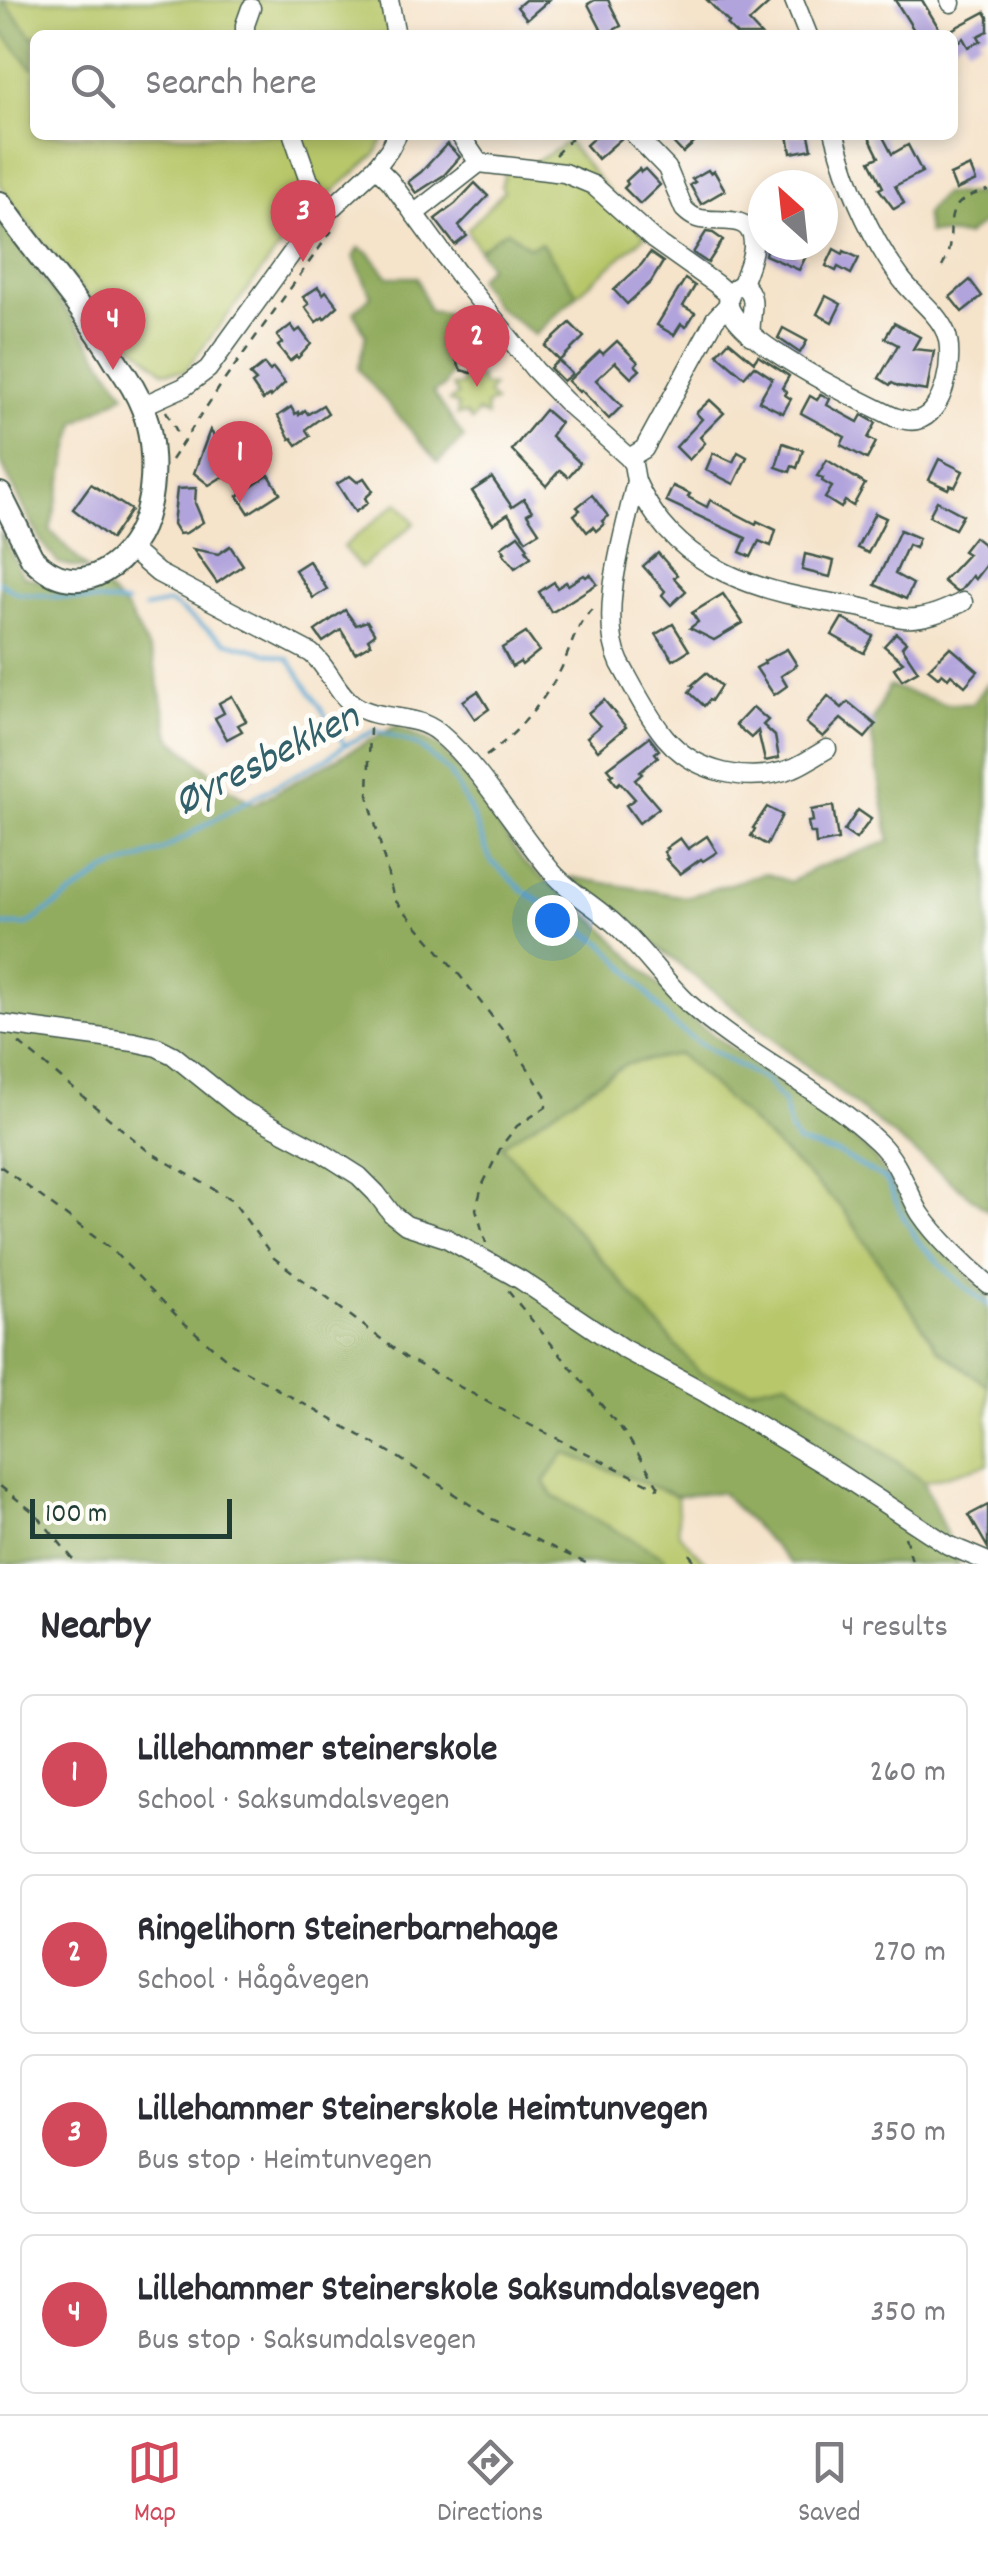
<!DOCTYPE html>
<meta charset="utf-8">
<style>
:root{--surface:#fff;--page:#f2f2f3;--text:#2b2b33;--muted:#7c7c81;--line:#e1e1e2;--accent:#d1495b}
body{margin:0;font-family:Dekko,sans-serif;background:var(--page);color:var(--text)}
.compass{position:absolute;left:748px;top:170px;width:90px;height:90px;border-radius:50%;background:var(--surface);box-shadow:0 5px 15px #0003;rotate:333deg}
.scale{position:absolute;left:30px;bottom:25px;width:202px;box-sizing:border-box;padding-left:10px;border:5px solid #1f3d34;border-top:0;font-size:28px;line-height:35px;white-space:nowrap;color:#1f3d34;-webkit-text-stroke:8px #fdfcf7;paint-order:stroke}
.you{position:absolute;left:552px;top:920px;width:35px;height:35px;margin:-25px;border:8px solid #fff;border-radius:50%;background:#1a73e8;box-shadow:0 0 0 15px #1a73e833}
.badge{display:grid;place-items:center;width:65px;height:65px;border-radius:50%;background:var(--accent);color:#fff;font-size:32px;font-weight:700}
.pin{position:absolute;translate:-50% -82px;filter:drop-shadow(0 2px 5px #0008)}
.pin::after{content:'';position:absolute;top:52px;width:35px;height:30px;background:inherit;clip-path:polygon(0 0,100% 0,50% 100%)}
.list{margin:0;padding:0;list-style:none}
h2{display:flex;justify-content:space-between;align-items:center;height:130px;margin:0;padding:0 40px;font-size:42px}
h2 small{font-size:32px;font-weight:400;color:var(--muted)}
.list li{display:grid;grid-template-columns:65px 1fr auto;gap:30px;align-items:center;box-sizing:border-box;height:160px;margin:0 20px 20px;padding:0 20px;border:2px solid var(--line);border-radius:15px}
.list b{display:block;font-size:38px;white-space:nowrap}
.list p{margin:0;font-size:32px;white-space:nowrap;color:var(--muted)}
.list em{font-size:32px;font-style:normal;color:var(--muted)}
.icon{flex:none;width:55px;height:55px;fill:none;stroke:currentColor;stroke-width:2;stroke-linecap:round;stroke-linejoin:round}
.map{position:relative;flex:none;width:988px;height:1564px;overflow:hidden}
.search{position:absolute;background:var(--surface);box-shadow:0 5px 15px #0003;left:30px;right:30px;top:30px;height:110px;display:flex;align-items:center;gap:25px;box-sizing:border-box;padding:0 35px;border-radius:15px;color:var(--muted);font-size:38px}
.sheet{height:850px;background:var(--surface)}
nav{display:flex;justify-content:space-around;align-items:center;box-sizing:border-box;height:140px;border-top:2px solid var(--line);background:var(--surface);font-size:28px;color:var(--muted)}
nav a{display:grid;justify-items:center;gap:5px}
nav .on{color:var(--accent)}
.map>svg:first-child{display:block}
.green{fill:#b8c76a;stroke:#6c824f;stroke-width:2.5}
.forest{fill:#92ac5e;stroke:#587449;stroke-width:2.5}
.lines{fill:none;stroke-linecap:round;stroke-linejoin:round}
.stream{stroke:#58a4d0;stroke-width:4}
.building{fill:#b1a3dc}
.minor-casing{stroke:#3f564a;stroke-width:21}
.major-casing{stroke:#3f564a;stroke-width:26}
.path{stroke:#3f564a;stroke-width:2.5;stroke-dasharray:8 8;stroke-linecap:butt}
.minor{stroke:#fff;stroke-width:18}
.major{stroke:#fff;stroke-width:22}
.labels{text-anchor:middle;dominant-baseline:central;stroke-width:10;stroke-linejoin:round;paint-order:stroke}
.water-label{font-size:42px;font-style:italic;fill:#33616b;stroke:#fdfcf7}
</style>
<div class="map">
<svg width="988" height="1564" viewBox="0 0 988 1564">
<rect width="100%" height="100%" fill="#fdfcf7"/>
<filter id="ink" filterUnits="userSpaceOnUse"><feTurbulence type="fractalNoise" baseFrequency=".01" numOctaves="2"/><feDisplacementMap in="SourceGraphic" scale="20" xChannelSelector="R" yChannelSelector="G"/><feConvolveMatrix kernelMatrix="1 2 1 2 8 2 1 2 1" color-interpolation-filters="sRGB"/></filter>
<filter id="wash" filterUnits="userSpaceOnUse"><feTurbulence type="fractalNoise" baseFrequency=".0048" numOctaves="4" result="noise"/><feDisplacementMap in="SourceGraphic" scale="40" xChannelSelector="R" yChannelSelector="G"/><feGaussianBlur stdDeviation="2.25" result="paint"/><feColorMatrix in="noise" values="0 0 0 0 0 0 0 0 0 0 0 0 0 0 0 0 0 1.4 0 .05"/><feComposite in="paint" operator="in"/></filter>
<g filter="url(#wash)">
<rect width="100%" height="100%" fill="#f5e3ca"/>
<g class="green">
<polygon points="3,0 381,0 390,35 35,35 35,40"/>
<polygon points="0,29 31,67 35,68 35,135 385,135 376,154 301,220 185,371 164,372 111,325 18,212 0,184"/>
<path d="M567 141 645 236 578 294 541 243 529 247 507 230 479 250 467 230 504 191 501 186 506 171C529 165 549 157 567 141Z"/>
<polygon points="464,375 472,383 480,376 482,385 493,386 488,394 495,402 486,405 487,416 478,412 472,421 466,414 457,415 458,405 449,401 458,395 452,386 461,385"/>
<polygon points="398,502 415,523 361,568 343,547"/>
<polygon points="679,1054 843,1209 938,1349 988,1386 988,1464 924,1482 787,1381 750,1389 700,1373 502,1145 626,1064"/>
<polygon points="565,1452 677,1496 679,1534 708,1564 665,1564 664,1557 553,1496 544,1481"/>
</g>
<g class="forest">
<polygon points="0,0 3,0 35,40 35,68 31,67 0,29"/>
<polygon points="988,193 988,219 966,236 928,233 925,214 942,194"/>
<polygon points="0,222 86,337 125,394 76,423 50,530 88,570 58,563 41,541 0,461"/>
<polygon points="507,230 529,247 541,243 578,294 535,335 494,305 477,279 489,266 479,250"/>
<polygon points="359,248 369,253 388,277 417,277 429,311 448,314 438,346 451,372 444,387 433,392 464,438 438,462 358,369 366,336 354,312 371,296 354,257"/>
<polygon points="0,531 23,576 71,590 104,587 127,610 153,657 170,737 227,787 254,804 396,726 438,746 459,769 524,863 597,922 691,1019 841,1127 874,1157 920,1227 978,1286 988,1293 988,1386 938,1349 843,1209 679,1054 626,1064 502,1145 700,1373 750,1389 787,1381 924,1482 959,1564 791,1564 721,1492 677,1496 565,1453 544,1481 553,1496 664,1557 665,1564 0,1564"/>
<polygon points="988,683 988,1211 570,877 687,897 765,873 790,882 816,868 890,841 870,727 889,686 945,704 972,704"/>
</g>
<g class="lines">
<g class="stream">
<polyline points="0,582 17,593 127,604"/>
<polyline points="145,608 170,603 226,642 289,659 344,744"/>
<polyline points="0,925 27,925 106,871 161,851 238,806 327,758 345,745 376,730 419,746 449,772 470,810 491,861 524,891 605,945 633,975 670,1022 700,1044 766,1081 783,1102 791,1131 798,1143 839,1154 886,1180 903,1216 918,1241 954,1278 988,1305"/>
</g>
</g>
<g id="blocks">
<g class="building">
<polygon points="525,0 549,0 527,19 517,7"/>
<polygon points="595,0 608,0 621,26 604,35 588,4"/>
<polygon points="707,0 773,0 749,22 761,35 737,35 727,25 729,23"/>
<polygon points="895,0 922,0 943,35 917,35"/>
<polygon points="985,12 988,17 988,31 978,36 981,41 968,47 963,38 953,45 953,29"/>
<polygon points="597,135 623,135 623,137 598,159 586,145"/>
<polygon points="666,135 703,135 683,153"/>
<polygon points="788,135 809,135 812,149 791,153"/>
<polygon points="868,135 882,135 892,154 908,145 922,172 895,186 904,203 894,209 879,189 883,187 870,161 879,157"/>
<polygon points="447,144 460,157 444,175 416,193 408,182 421,172"/>
<polygon points="970,166 976,181 956,190 950,175"/>
<polygon points="639,169 641,172 645,169 660,185 640,204 624,188 628,184 626,181"/>
<polygon points="708,170 710,173 714,171 725,190 701,204 690,185 695,182 692,179"/>
<polygon points="475,183 488,196 459,226 467,236 455,245 435,219 455,204"/>
<polygon points="706,232 713,233 723,240 708,263 693,253"/>
<polygon points="767,245 777,245 805,258 799,270 765,255"/>
<polygon points="834,249 843,254 844,251 859,258 851,274 838,267 836,271 826,266"/>
<polygon points="650,253 663,262 651,282 627,304 614,290 641,265"/>
<polygon points="685,279 695,286 683,306 695,313 686,327 681,324 674,335 657,325"/>
<polygon points="970,280 982,296 962,312 950,297"/>
<polygon points="318,287 323,294 326,291 338,306 324,319 323,317 316,322 305,307 309,304 303,297"/>
<polygon points="826,296 841,304 832,322 817,314"/>
<polygon points="570,323 584,337 559,361 572,374 563,381 550,368 559,360 545,346"/>
<polygon points="894,323 920,337 913,349 934,351 927,391 898,386 892,383 890,385 879,378 898,345 885,338"/>
<polygon points="291,325 296,332 300,329 311,344 298,358 296,356 290,361 278,346 282,343 277,336"/>
<polygon points="783,328 807,341 800,353 778,338"/>
<polygon points="474,341 483,345 488,354 471,373 461,370 456,360"/>
<polygon points="617,341 638,362 635,365 640,370 631,378 615,362 596,380 622,406 609,419 581,390 579,392 568,381 600,351 603,354"/>
<polygon points="729,341 754,362 758,356 789,376 782,388 787,392 785,395 791,399 783,413 759,401 772,378 754,366 744,377 717,354"/>
<polygon points="264,364 270,371 273,368 285,383 271,397 270,395 263,400 252,384 256,381 250,375"/>
<polygon points="821,394 830,399 827,405 858,422 862,415 876,423 868,438 876,442 867,459 841,445 845,437 801,413 810,396 817,400"/>
<polygon points="710,400 724,413 700,437 705,443 689,460 676,447 702,419 696,413"/>
<polygon points="323,405 328,413 307,428 306,430 310,436 297,445 292,438 290,439 278,416 291,407 295,414 298,412 299,415 305,410 308,414"/>
<polygon points="545,410 560,423 551,436 580,463 568,477 560,470 546,486 512,450"/>
<polygon points="210,430 225,451 233,446 241,446 243,456 241,457 242,464 228,477 222,477 209,485 194,473"/>
<polygon points="783,443 803,450 797,468 792,466 790,472 776,467"/>
<polygon points="738,452 747,457 734,484 706,470 713,453 733,462"/>
<polygon points="939,459 963,471 955,487 950,485 948,489 929,480"/>
<polygon points="827,460 865,484 853,506 845,501 841,508 825,498 832,487 822,481 823,478 817,476"/>
<polygon points="269,475 280,493 249,513 238,496"/>
<polygon points="350,476 357,482 364,478 373,491 365,498 368,503 355,512 337,484"/>
<polygon points="492,478 512,507 524,499 532,511 527,514 539,532 526,540 508,514 493,524 472,491"/>
<polygon points="91,484 131,510 111,539 73,509"/>
<polygon points="673,486 690,494 688,497 707,507 710,500 756,524 757,521 776,530 771,546 759,541 751,557 740,552 746,538 666,501"/>
<polygon points="196,488 195,503 203,522 186,533 179,534 173,524 177,489"/>
<polygon points="592,495 608,516 602,521 604,524 596,531 593,527 587,532 574,515 580,510 577,507"/>
<polygon points="937,501 963,515 955,529 929,516"/>
<polygon points="875,513 886,518 868,553 857,548"/>
<polygon points="900,530 919,538 915,548 908,545 895,574 913,584 906,599 875,585"/>
<polygon points="518,535 528,548 526,550 531,557 515,568 503,553 505,552 501,547"/>
<polygon points="974,537 988,548 988,562 975,579 972,576 961,590 956,592 943,581 968,554 963,551"/>
<polygon points="230,546 243,565 217,583 193,549 218,554"/>
<polygon points="658,553 677,575 674,578 686,591 671,605 662,595 665,591 643,566"/>
<polygon points="805,554 834,561 830,577 802,570"/>
<polygon points="309,561 327,589 313,598 295,570"/>
<polygon points="590,574 597,584 554,611 551,612 539,592 554,582 557,588 566,582 568,585 584,575 586,577"/>
<polygon points="723,594 743,623 714,640 690,628 698,622 692,613"/>
<polygon points="345,610 356,625 367,621 375,634 368,639 371,644 355,653 341,630 323,642 315,631"/>
<polygon points="842,618 873,636 864,653 832,635"/>
<polygon points="673,624 689,650 673,660 656,634"/>
<polygon points="526,633 539,651 522,665 520,662 512,667 502,648"/>
<polygon points="896,633 906,642 902,647 918,671 902,680 894,668 903,662 884,646"/>
<polygon points="950,647 978,671 965,686 951,674 948,678 942,673 938,677 928,669"/>
<polygon points="787,649 797,665 781,676 787,686 774,695 756,668 765,663 764,661"/>
<polygon points="706,673 721,686 711,701 709,700 704,706 689,692 694,686 692,685"/>
<polygon points="478,691 489,709 475,719 463,701"/>
<polygon points="232,696 246,721 238,725 242,731 227,739 215,718 224,713 219,703"/>
<polygon points="828,696 842,708 848,702 876,725 865,738 841,719 823,737 806,723"/>
<polygon points="604,700 626,727 598,750 587,737 600,726 588,713"/>
<polygon points="753,707 768,720 763,725 775,736 779,758 765,761 758,731 751,738 736,725"/>
<polygon points="649,737 659,750 655,753 658,757 640,772 642,774 635,780 659,808 639,823 626,805 635,799 620,782 617,785 610,776 613,774 608,768"/>
<polygon points="268,749 276,762 240,786 232,773"/>
<polygon points="833,806 838,840 816,844 815,833 810,833 808,822 813,821 811,810"/>
<polygon points="767,807 782,815 767,845 751,836 755,829 753,828"/>
<polygon points="858,810 871,819 856,839 844,831"/>
<polygon points="707,836 717,852 703,861 701,859 680,874 666,859 668,858 664,852 668,849 666,848 680,838 688,849"/>
<polygon points="988,1505 988,1548 969,1515"/>
</g>
</g>
</g>
<g filter="url(#ink)">
<use href="#blocks" fill-opacity="0" stroke="#3f564a" stroke-width="2.5"/>
<g class="lines">
<g class="minor-casing">
<g id="minor">
<polyline points="389,0 396,35"/>
<polyline points="794,0 808,35"/>
<polyline points="950,0 951,3"/>
<polyline points="245,35 245,25 251,8"/>
<polyline points="293,135 309,181 331,208"/>
<polyline points="460,135 479,163"/>
<path d="M635 135 667 168 684 209C688 213 691 216 697 218 717 225 754 210 753 246 753 258 746 272 742 284"/>
<path d="M376 167 390 181 458 274 535 370 565 401 629 458 633 464 636 481C625 532 597 615 620 663 634 688 647 715 665 737 695 773 749 785 793 768 805 763 816 755 827 749"/>
<polyline points="414,214 479,163 564,173 593,185 654,240 716,284 730,296"/>
<path d="M751 336C748 316 761 297 742 284 675 316 874 407 894 417 902 419 909 422 917 420 945 414 955 356 946 333 937 312 916 298 902 280 869 236 849 188 835 135"/>
<polyline points="142,406 184,387 208,369 310,228 376,167 389,150 397,135"/>
<polyline points="629,458 644,449 715,319 729,304"/>
<path d="M636 481C676 572 762 593 852 606 869 608 886 616 904 618 925 620 945 610 963 602"/>
<path d="M130 549 158 573 311 653C329 667 335 692 354 705 380 722 414 712 439 733 482 769 516 830 553 873 572 894 597 907 617 926 643 950 663 980 689 1004 747 1056 821 1088 878 1142 899 1162 906 1189 920 1213 936 1237 966 1266 988 1284"/>
<polyline points="0,1024 134,1042 157,1047 173,1055 239,1108 318,1150 359,1176 376,1193 392,1214 406,1225 446,1238 521,1280 622,1348 704,1392 838,1473 948,1545 988,1562"/>
</g>
</g>
<g class="major-casing">
<path id="major" d="M0 203C38 257 83 306 117 363 127 377 137 393 143 409 154 438 155 478 148 507 137 561 79 608 32 558L0 494"/>
</g>
<g class="path">
<polyline points="555,155 575,135"/>
<path d="M942 267C963 230 930 205 988 190"/>
<polyline points="166,411 181,439"/>
<polyline points="171,460 221,385 333,229"/>
<polyline points="370,728 368,795 394,899 457,972 508,1037 545,1095 546,1107 517,1126 502,1145 482,1186 476,1209 486,1243"/>
<path d="M486 756C517 734 541 705 560 671 571 649 575 625 594 607"/>
<polyline points="19,1043 148,1151 232,1200 274,1258 405,1357 532,1426 659,1489"/>
<polyline points="0,1166 112,1250 182,1321 231,1363 393,1454 492,1519 588,1564"/>
<polyline points="508,1291 627,1436 660,1489"/>
<polyline points="0,1486 36,1514 77,1564"/>
<polyline points="905,1537 913,1564"/>
<polyline points="689,1554 697,1564"/>
</g>
<use href="#minor" class="minor"/>
<use href="#major" class="major"/>
</g>
</g>
<g class="labels">
<g class="water-label">
<text transform="translate(268 762) rotate(-27)">Øyresbekken</text>
</g>
</g>
</svg>
<svg class="compass" viewBox="-18 -18 36 36"><path d="M0-13l5 13h-10z" fill="#e53935"/><path d="M0 13l5-13h-10z" fill="#7c7c81"/></svg>
<div class="scale">100 m</div>
<div class="you"></div>
<div class="pin badge" style="left:240px;top:503px">1</div>
<div class="pin badge" style="left:477px;top:387px">2</div>
<div class="pin badge" style="left:303px;top:262px">3</div>
<div class="pin badge" style="left:113px;top:370px">4</div>
<div class="search"><svg class="icon" aria-label="search" viewBox="0 0 24 24"><circle cx="10" cy="10" r="6"/><path d="M15 15l6 6"/></svg>Search here</div>
</div>
<section class="sheet">
<h2>Nearby<small>4 results</small></h2>
<ul class="list">
<li><span class="badge">1</span><div><b>Lillehammer steinerskole</b><p>School · Saksumdalsvegen</p></div><em>260 m</em></li>
<li><span class="badge">2</span><div><b>Ringelihorn Steinerbarnehage</b><p>School · Hågåvegen</p></div><em>270 m</em></li>
<li><span class="badge">3</span><div><b>Lillehammer Steinerskole Heimtunvegen</b><p>Bus stop · Heimtunvegen</p></div><em>350 m</em></li>
<li><span class="badge">4</span><div><b>Lillehammer Steinerskole Saksumdalsvegen</b><p>Bus stop · Saksumdalsvegen</p></div><em>350 m</em></li>
</ul>
</section>
<nav>
<a class="on"><svg class="icon" aria-label="map" viewBox="0 0 24 24"><path d="M3 6l6-2 6 2 6-2v14l-6 2-6-2-6 2zM9 4v14M15 6v14"/></svg>Map</a>
<a><svg class="icon" aria-label="directions" viewBox="0 0 24 24"><path d="M12 3l9 9-9 9-9-9zM9 14v-3h6M13 9l2 2-2 2"/></svg>Directions</a>
<a><svg class="icon" aria-label="saved" viewBox="0 0 24 24"><path d="M7 4h10v16l-5-4-5 4z"/></svg>Saved</a>
</nav>
